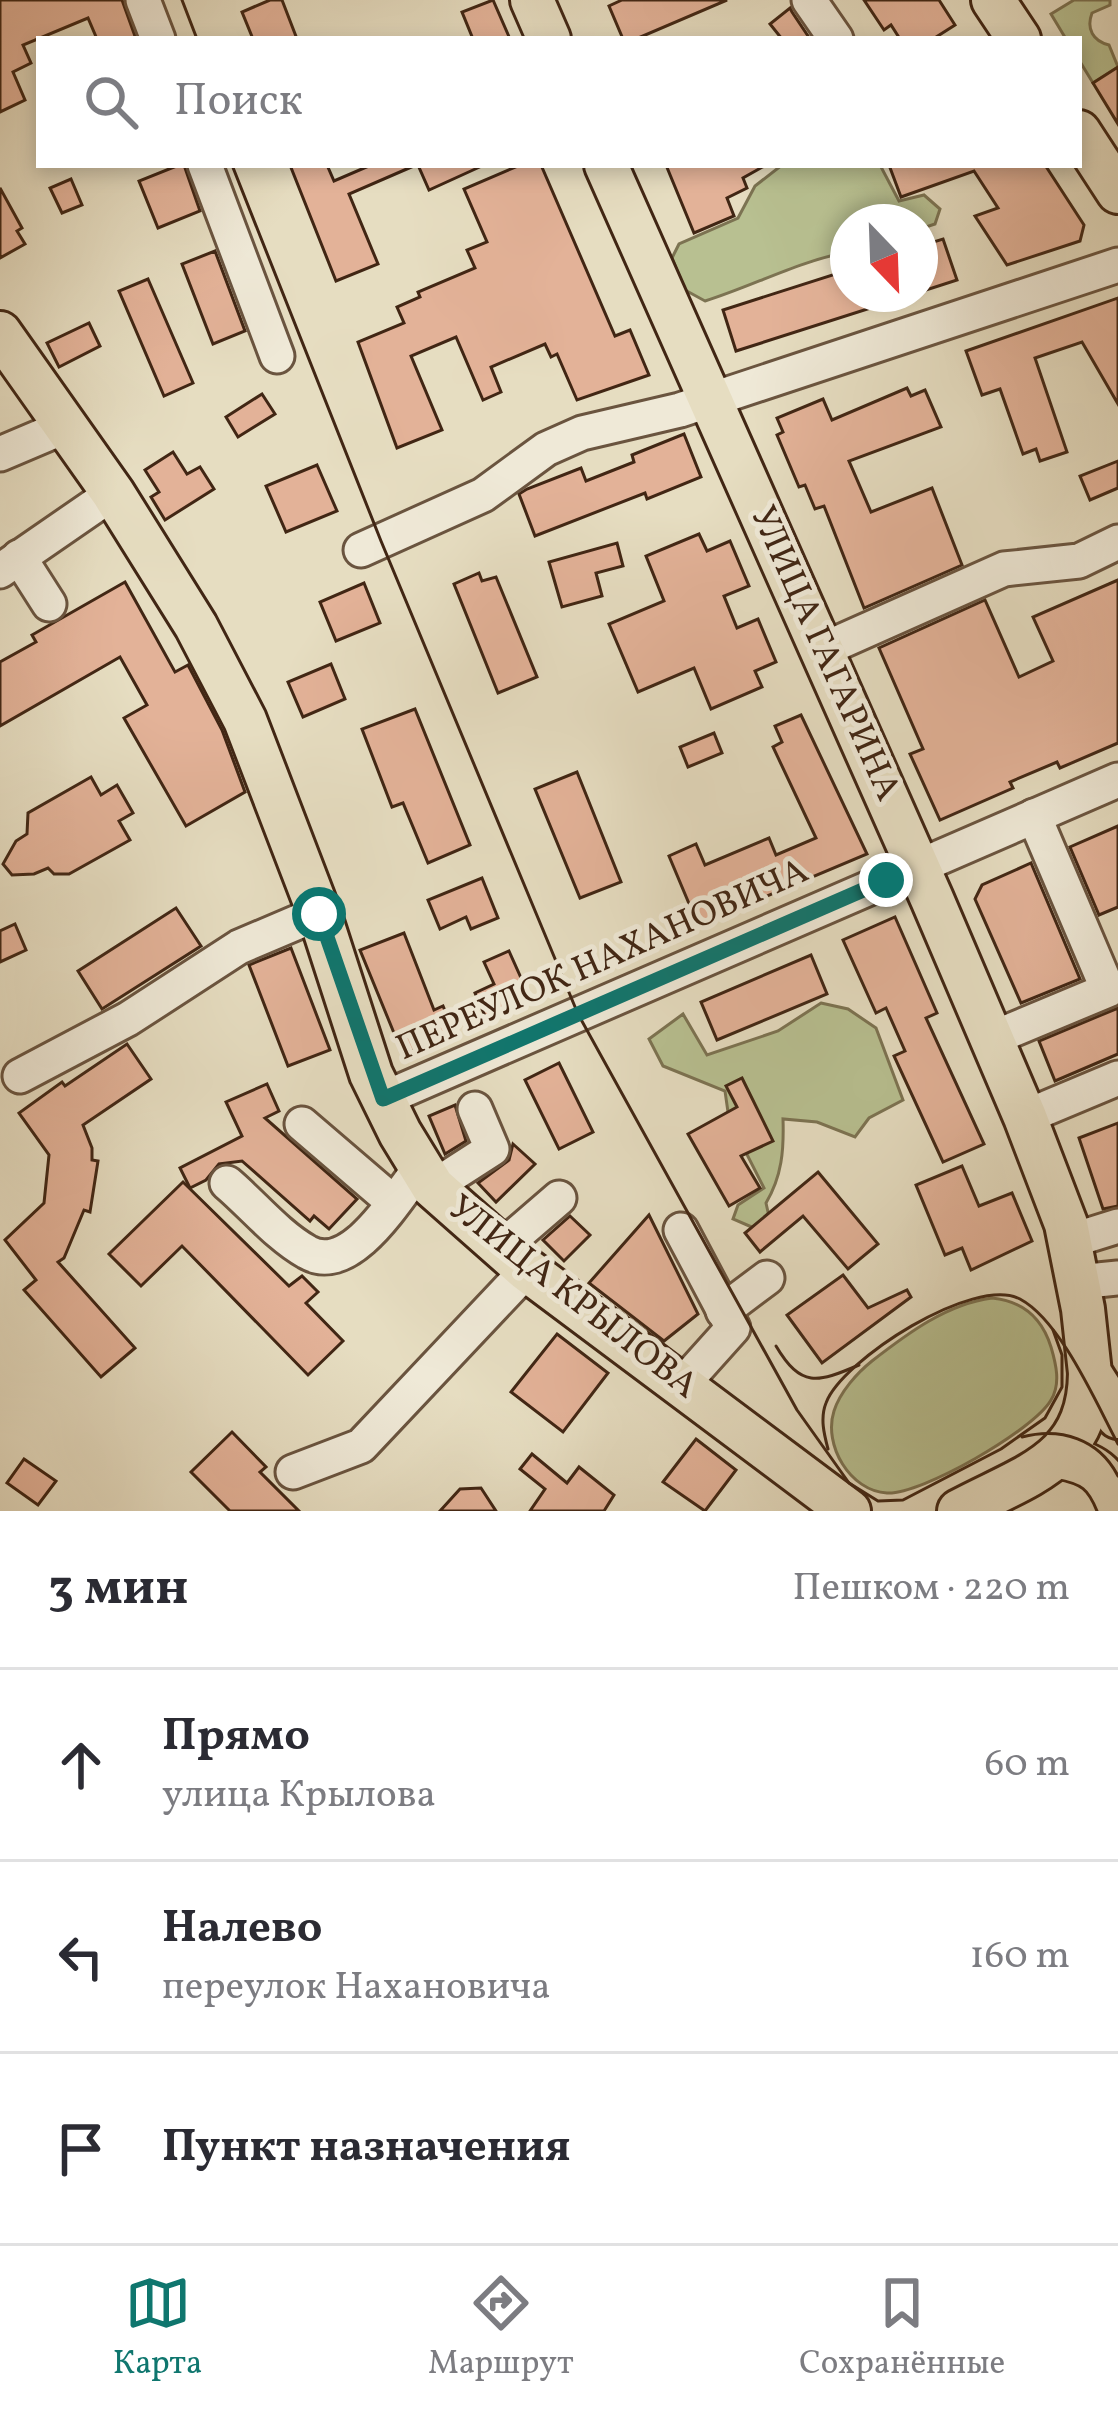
<!DOCTYPE html>
<html lang="ru">
<meta charset="utf-8">
<style>
:root{--surface:#fff;--page:#f2f2f3;--text:#2b2b33;--muted:#7c7c81;--line:#e1e1e2;--accent:#0f766e}
body{margin:0;font-family:Vollkorn,serif;background:var(--page);color:var(--text)}
.compass{position:absolute;left:830px;top:204px;width:108px;height:108px;border-radius:50%;background:var(--surface);box-shadow:0 6px 18px #0003;rotate:157deg}
.stop{position:absolute;width:36px;height:36px;margin:-27px;border:9px solid #0f766e;border-radius:50%;background:#fff}
.stop.end{background:#0f766e;border-color:#fff;box-shadow:0 3px 12px #0008}
.list{margin:0;padding:0;list-style:none}
h2{display:flex;justify-content:space-between;align-items:center;height:156px;margin:0;padding:0 48px;font-size:51px}
h2 small{font-size:39px;font-weight:400;color:var(--muted)}
.list li{display:grid;grid-template-columns:78px 1fr auto;gap:36px;align-items:center;box-sizing:border-box;height:192px;padding:0 48px;border-top:3px solid var(--line)}
.list b{display:block;font-size:45px;white-space:nowrap}
.list p{margin:0;font-size:39px;white-space:nowrap;color:var(--muted)}
.list em{font-size:39px;font-style:normal;color:var(--muted)}
.icon{flex:none;width:66px;height:66px;fill:none;stroke:currentColor;stroke-width:2;stroke-linecap:round;stroke-linejoin:round}
.map{position:relative;flex:none;width:1118px;height:1511px;overflow:hidden}
.search{position:absolute;background:var(--surface);box-shadow:0 6px 18px #0003;left:36px;right:36px;top:36px;height:132px;display:flex;align-items:center;gap:30px;box-sizing:border-box;padding:0 42px;border-radius:0px;color:var(--muted);font-size:45px}
.sheet{height:732px;background:var(--surface)}
nav{display:flex;justify-content:space-around;align-items:center;box-sizing:border-box;height:168px;border-top:3px solid var(--line);background:var(--surface);font-size:33px;color:var(--muted)}
nav a{display:grid;justify-items:center;gap:6px}
nav .on{color:var(--accent)}
.map>svg:first-child{display:block}
.green{fill:#b8c091;stroke:#7c7352;stroke-width:3}
.building{fill:#e3b298;stroke:#412614;stroke-width:3}
.lines{fill:none;stroke-linecap:round;stroke-linejoin:round}
.minor-casing{stroke:#6a543f;stroke-width:39}
.major-casing{stroke:#412614;stroke-width:48}
.minor{stroke:#efe9d7;stroke-width:33}
.major{stroke:#e6ddc1;stroke-width:42}
.tram{stroke:#412614;stroke-width:3}
.route{stroke:#0f766e;stroke-width:15}
.labels{text-anchor:middle;dominant-baseline:central;stroke-width:10;stroke-linejoin:round;paint-order:stroke}
.street-label{font-size:36px;fill:#412614;stroke:#efe9d7}
</style>
<div class="map">
<svg width="1118" height="1511" viewBox="0 0 1118 1511">
<rect width="100%" height="100%" fill="#e6ddc1"/>
<filter id="stains"><feTurbulence type="fractalNoise" baseFrequency=".00167" numOctaves="4"/><feColorMatrix values="0 0 0 0 .2 0 0 0 0 .09 0 0 0 0 .02 0 0 0 .5 -.17"/></filter>
<radialGradient id="worn" r=".72"><stop offset=".6" stop-color="#630" stop-opacity="0"/><stop offset="1" stop-color="#630" stop-opacity=".3"/></radialGradient>
<g class="green">
<path d="M1074 0H1110V5L1092 13C1086 29 1093 41 1109 45L1118 67 1093 83 1079 60V39H1066L1051 14Z"/>
<path d="M782 165H880L899 201 924 195 940 209 935 224 920 229V222H848V252C799 261 753 286 705 301L685 290 672 258 679 244 738 218 755 186Z"/>
<path d="M821 1003 848 1009 876 1028 903 1100 869 1118 855 1137 817 1122 783 1119C784 1150 782 1176 766 1203L770 1221 754 1228 733 1219 738 1205 764 1188 729 1119 725 1091 663 1066 649 1039 683 1014 707 1055 778 1031Z"/>
<path d="M992 1298C1023 1301 1042 1318 1051 1347 1056 1364 1061 1384 1051 1400 1034 1430 921 1495 887 1493 850 1491 823 1445 834 1411 840 1392 857 1373 872 1361 908 1333 947 1304 992 1298Z"/>
</g>
<g class="building">
<polygon points="0,0 122,0 136,39 97,39 88,18 23,45 31,63 13,72 25,100 0,112"/>
<polygon points="270,0 282,0 297,39 253,39 242,12"/>
<polygon points="493,0 510,39 473,39 462,12"/>
<polygon points="622,0 727,0 636,39 623,39 609,6"/>
<polygon points="864,0 939,0 955,25 933,39 900,39 891,25 884,30"/>
<polygon points="790,8 792,12 810,39 782,39 770,24"/>
<polygon points="1118,67 1118,124 1093,83"/>
<polygon points="179,165 184,165 200,211 158,228 139,181"/>
<polygon points="290,165 327,165 334,181 371,165 416,165 349,194 378,264 336,281"/>
<polygon points="418,165 484,165 429,190"/>
<polygon points="520,165 541,165 615,336 630,330 649,375 577,400 557,354 551,357 545,344 491,367 501,392 483,400 456,337 411,356 442,430 397,448 358,342 404,323 397,307 420,297 418,292 475,268 467,250 487,242 464,189"/>
<polygon points="666,165 766,165 743,178 747,188 727,198 734,216 694,233"/>
<polygon points="889,165 1045,165 1084,225 1080,241 1007,265 975,216 998,208 974,171 901,197"/>
<polygon points="71,179 82,205 62,213 50,188"/>
<polygon points="0,188 22,228 17,231 25,244 0,258"/>
<polygon points="943,239 957,280 920,292 920,246"/>
<polygon points="215,251 245,331 213,344 182,264"/>
<polygon points="848,270 848,294 901,294 902,298 736,351 723,310"/>
<polygon points="148,279 193,383 164,396 119,291"/>
<polygon points="1118,298 1118,404 1082,342 1035,358 1067,452 1040,461 1036,449 1023,454 1000,389 982,395 966,351"/>
<polygon points="89,323 100,346 59,367 47,343"/>
<polygon points="907,388 911,396 925,390 941,427 849,461 871,512 932,488 962,565 864,608 824,506 815,509 805,485 799,487 777,435 783,432 777,418 823,399 832,420"/>
<polygon points="262,394 275,414 238,437 226,417"/>
<polygon points="684,434 701,477 647,499 645,493 535,536 519,494 527,489 581,468 586,481 634,462 632,455"/>
<polygon points="173,452 187,474 200,467 214,489 165,520 151,497 159,492 145,470"/>
<polygon points="1118,461 1118,488 1090,500 1080,476"/>
<polygon points="317,465 337,511 286,532 266,486"/>
<polygon points="699,534 707,551 730,541 749,586 724,596 737,628 758,619 776,662 755,671 762,687 711,709 694,668 638,692 609,624 664,601 646,556"/>
<polygon points="617,543 623,566 596,573 602,596 562,607 549,562"/>
<polygon points="479,573 482,581 496,577 537,677 498,693 454,584"/>
<polygon points="1118,580 1118,743 1060,768 1057,762 1010,782 1013,788 940,820 910,754 923,749 879,648 985,600 1019,677 1053,661 1033,617"/>
<polygon points="125,582 175,672 188,665 222,730 245,792 186,826 124,718 147,705 120,657 0,726 0,662 36,642 32,635"/>
<polygon points="364,583 380,623 336,641 320,602"/>
<polygon points="331,664 345,699 303,717 288,682"/>
<polygon points="415,709 470,845 428,863 403,803 392,807 362,729"/>
<polygon points="801,715 867,854 691,928 683,909 690,906 669,856 696,844 705,865 769,838 776,855 816,838 773,747 782,742 775,726"/>
<polygon points="714,733 722,753 688,767 680,747"/>
<polygon points="577,772 621,882 580,898 535,789"/>
<polygon points="91,777 101,795 117,785 133,813 119,821 130,840 69,874 54,874 48,868 34,874 12,875 3,864 16,841 27,834 28,813"/>
<polygon points="1118,826 1118,907 1099,915 1070,847"/>
<polygon points="1031,863 1080,979 1021,1003 975,899 982,885"/>
<polygon points="482,878 498,918 471,929 466,917 440,929 428,900"/>
<polygon points="176,908 201,946 102,1009 78,971"/>
<polygon points="895,917 937,1013 926,1018 984,1144 943,1162 894,1056 905,1051 886,1008 876,1013 843,940"/>
<polygon points="15,924 26,950 0,962 0,931"/>
<polygon points="404,933 434,1010 443,1006 454,1032 403,1055 360,950"/>
<polygon points="291,948 330,1050 288,1066 249,965"/>
<polygon points="509,951 530,998 486,1018 475,993 494,984 484,962"/>
<polygon points="811,955 827,994 717,1040 701,1002"/>
<polygon points="1118,1008 1118,1054 1055,1081 1039,1041"/>
<polygon points="127,1044 151,1079 83,1125 92,1148 92,1160 98,1161 90,1212 84,1210 64,1258 58,1262 135,1348 101,1377 24,1290 36,1280 5,1240 44,1203 49,1155 19,1113 62,1082 65,1086"/>
<polygon points="559,1063 593,1132 559,1149 525,1080"/>
<polygon points="742,1078 773,1141 741,1156 760,1188 729,1206 688,1134 737,1107 726,1086"/>
<polygon points="267,1084 279,1111 265,1118 357,1199 329,1229 314,1216 310,1221 242,1161 219,1164 206,1180 190,1188 180,1168 242,1136 226,1102"/>
<polygon points="455,1105 466,1141 445,1154 429,1116"/>
<polygon points="1118,1123 1118,1206 1103,1209 1079,1138"/>
<polygon points="513,1144 535,1164 496,1202 478,1183 509,1160"/>
<polygon points="962,1166 979,1206 1012,1193 1032,1241 971,1270 962,1248 945,1255 916,1185"/>
<polygon points="818,1172 878,1244 848,1269 803,1216 760,1252 745,1233"/>
<polygon points="183,1182 289,1286 302,1276 318,1292 306,1303 343,1341 308,1375 182,1246 141,1286 109,1254"/>
<polygon points="649,1215 698,1314 664,1341 589,1283"/>
<polygon points="570,1216 590,1235 564,1261 543,1240"/>
<polygon points="843,1275 868,1308 907,1290 911,1297 822,1363 787,1315"/>
<polygon points="557,1334 608,1373 563,1432 511,1392"/>
<polygon points="232,1432 266,1467 260,1472 299,1511 230,1511 191,1472"/>
<polygon points="696,1439 736,1470 705,1511 663,1482"/>
<polygon points="532,1454 567,1483 579,1467 614,1495 604,1511 530,1511 545,1489 520,1469"/>
<polygon points="24,1459 56,1481 38,1505 7,1483"/>
<polygon points="481,1488 496,1511 440,1511 460,1489"/>
</g>
<g class="lines">
<g class="minor-casing">
<g id="minor">
<polyline points="143,0 158,39"/>
<polyline points="809,0 836,39"/>
<polyline points="205,165 277,356"/>
<polyline points="0,454 66,426"/>
<polyline points="361,550 483,495 546,449 582,433 680,410 1118,265"/>
<polyline points="19,557 49,604"/>
<polyline points="0,571 113,493"/>
<polyline points="822,650 1004,569 1079,561 1118,542"/>
<polyline points="993,1038 1108,990 1034,816"/>
<polyline points="20,1076 128,1019 239,947 319,913"/>
<polyline points="383,1099 1118,780"/>
<polyline points="1025,1117 1118,1078"/>
<polyline points="302,1124 393,1202"/>
<path d="M227 1183C252 1204 278 1236 307 1252 350 1278 398 1196 420 1168"/>
<polyline points="433,1187 492,1149 475,1109"/>
<polyline points="681,1230 733,1328 681,1386"/>
<polyline points="1070,1241 1118,1226"/>
<polyline points="501,1248 559,1198"/>
<polyline points="1078,1282 1118,1278"/>
<polyline points="723,1311 767,1278"/>
<polyline points="293,1472 361,1446 527,1270"/>
</g>
</g>
<g class="major-casing">
<g id="major">
<polyline points="532,0 549,39"/>
<polyline points="993,0 1019,39"/>
<polyline points="1079,132 1118,192"/>
<polyline points="606,165 932,899 1025,1117 1066,1224 1083,1309 1090,1373 1118,1417"/>
<polyline points="0,333 113,493 196,626 245,720 319,913 371,1074 400,1133 433,1187 527,1270 849,1511"/>
<path d="M1060 1457C1093 1463 1106 1473 1118 1503"/>
<path d="M959 1511C1026 1475 1089 1462 1090 1373"/>
</g>
</g>
<use href="#minor" class="minor"/>
<use href="#major" class="major"/>
<g class="tram">
<polyline points="182,0 197,39"/>
<polyline points="232,165 381,541 578,1014 797,1410 849,1483 878,1501 903,1500 1001,1449 1045,1418 1062,1387 1062,1355 1053,1330"/>
<path d="M776 1346C801 1388 817 1383 859 1365"/>
<path d="M1022 1437C1061 1427 1099 1439 1118 1476"/>
<path d="M828 1449C824 1434 820 1418 826 1403 842 1360 974 1275 1020 1299 1061 1321 1096 1403 1118 1444"/>
</g>
</g>
<g class="lines">
<polyline class="route" points="319,914 383,1099 886,880"/>
</g>
<g class="labels">
<g class="street-label">
<text transform="translate(824 654) rotate(66)">УЛИЦА ГАГАРИНА</text>
<text transform="translate(603 961) rotate(-24)">ПЕРЕУЛОК НАХАНОВИЧА</text>
<text transform="translate(572 1298) rotate(38)">УЛИЦА КРЫЛОВА</text>
</g>
</g>
<rect width="100%" height="100%" filter="url(#stains)"/>
<rect width="100%" height="100%" fill="url(#worn)"/>
</svg>
<svg class="compass" viewBox="-18 -18 36 36"><path d="M0-13l5 13h-10z" fill="#e53935"/><path d="M0 13l5-13h-10z" fill="#7c7c81"/></svg>
<div class="stop" style="left:319px;top:914px"></div>
<div class="stop end" style="left:886px;top:880px"></div>
<div class="search"><svg class="icon" aria-label="search" viewBox="0 0 24 24"><circle cx="10" cy="10" r="6"/><path d="M15 15l6 6"/></svg>Поиск</div>
</div>
<section class="sheet">
<h2>3 мин<small>Пешком · 220 m</small></h2>
<ul class="list">
<li><svg class="icon" aria-label="ahead" viewBox="0 0 24 24"><path d="M12 20V5M6 11l6-6 6 6"/></svg><div><b>Прямо</b><p>улица Крылова</p></div><em>60 m</em></li>
<li><svg class="icon" aria-label="left" viewBox="0 0 24 24"><path d="M17 20v-9H6M10 6l-5 5 5 5"/></svg><div><b>Налево</b><p>переулок Нахановича</p></div><em>160 m</em></li>
<li><svg class="icon" aria-label="arrive" viewBox="0 0 24 24"><path d="M6 21V4h12l-3 4 3 4H6"/></svg><div><b>Пункт назначения</b></div></li>
</ul>
</section>
<nav>
<a class="on"><svg class="icon" aria-label="map" viewBox="0 0 24 24"><path d="M3 6l6-2 6 2 6-2v14l-6 2-6-2-6 2zM9 4v14M15 6v14"/></svg>Карта</a>
<a><svg class="icon" aria-label="directions" viewBox="0 0 24 24"><path d="M12 3l9 9-9 9-9-9zM9 14v-3h6M13 9l2 2-2 2"/></svg>Маршрут</a>
<a><svg class="icon" aria-label="saved" viewBox="0 0 24 24"><path d="M7 4h10v16l-5-4-5 4z"/></svg>Сохранённые</a>
</nav>
